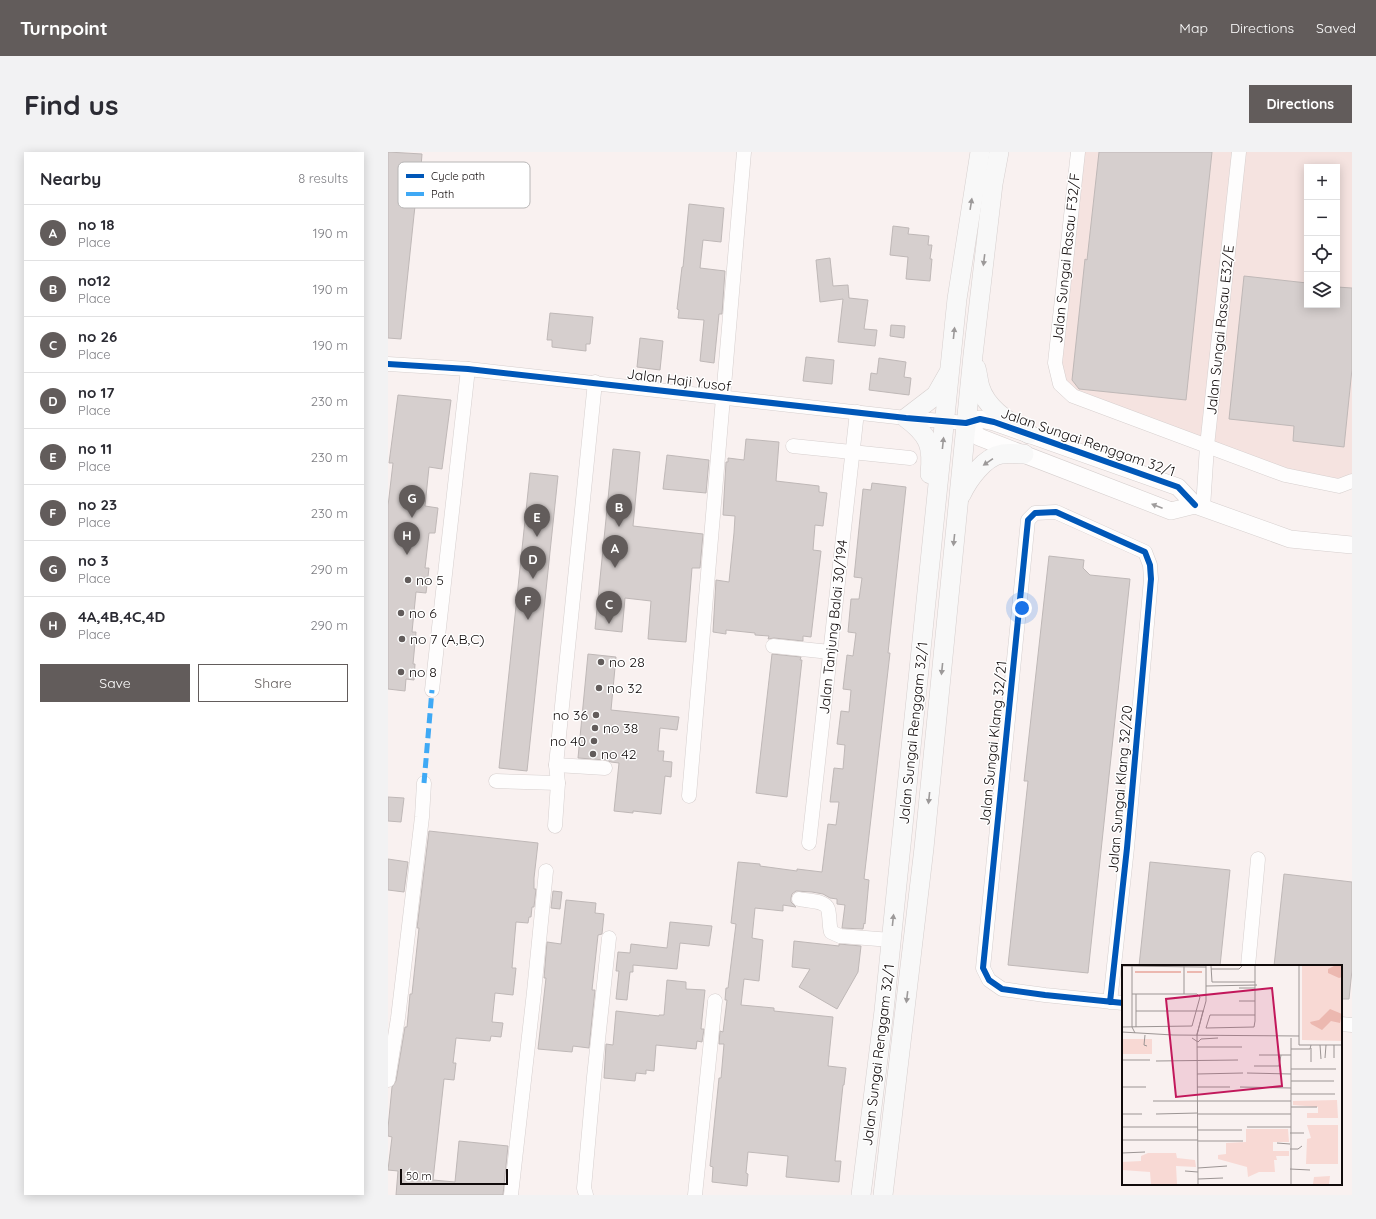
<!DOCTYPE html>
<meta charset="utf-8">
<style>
:root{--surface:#fff;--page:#f2f2f3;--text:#2b2b33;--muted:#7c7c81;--line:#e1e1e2;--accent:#625c5b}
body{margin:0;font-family:Quicksand,sans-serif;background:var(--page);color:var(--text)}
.controls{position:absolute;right:12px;top:12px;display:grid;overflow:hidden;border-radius:0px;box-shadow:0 2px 10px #0003}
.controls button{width:36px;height:36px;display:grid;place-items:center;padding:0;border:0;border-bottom:1px solid var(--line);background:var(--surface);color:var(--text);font:20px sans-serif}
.scale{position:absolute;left:12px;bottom:10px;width:108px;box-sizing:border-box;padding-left:4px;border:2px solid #110b0b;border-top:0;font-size:11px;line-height:14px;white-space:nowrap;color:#110b0b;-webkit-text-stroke:3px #fff;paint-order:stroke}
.you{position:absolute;left:634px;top:456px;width:14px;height:14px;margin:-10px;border:3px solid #fff;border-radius:50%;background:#1a73e8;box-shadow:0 0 0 6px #1a73e833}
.badge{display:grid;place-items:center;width:26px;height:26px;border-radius:50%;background:var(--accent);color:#fff;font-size:13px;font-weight:700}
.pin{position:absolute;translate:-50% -33px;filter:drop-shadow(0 1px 2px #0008)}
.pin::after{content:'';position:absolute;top:21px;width:14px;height:12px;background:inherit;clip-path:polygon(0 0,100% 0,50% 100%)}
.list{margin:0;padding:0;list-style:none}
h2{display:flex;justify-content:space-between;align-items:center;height:52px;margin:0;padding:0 16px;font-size:17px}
h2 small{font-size:13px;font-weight:400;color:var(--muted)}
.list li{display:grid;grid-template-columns:26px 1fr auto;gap:12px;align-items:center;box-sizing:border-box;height:56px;padding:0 16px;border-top:1px solid var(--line)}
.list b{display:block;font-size:15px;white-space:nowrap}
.list p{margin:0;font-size:13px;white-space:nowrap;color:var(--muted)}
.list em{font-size:13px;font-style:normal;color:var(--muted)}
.actions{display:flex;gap:8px;padding:12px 16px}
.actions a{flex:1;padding:9px 0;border:1px solid var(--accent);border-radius:0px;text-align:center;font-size:14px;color:var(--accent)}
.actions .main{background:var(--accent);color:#fff}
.icon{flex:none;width:22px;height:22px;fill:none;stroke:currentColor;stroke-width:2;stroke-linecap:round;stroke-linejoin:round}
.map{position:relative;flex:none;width:964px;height:1043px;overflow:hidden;border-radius:0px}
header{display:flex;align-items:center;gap:24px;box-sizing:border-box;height:56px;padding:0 20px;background:var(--accent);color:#fff}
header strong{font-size:19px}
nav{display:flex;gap:22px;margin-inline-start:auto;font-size:14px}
.intro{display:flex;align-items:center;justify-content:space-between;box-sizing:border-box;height:96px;padding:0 24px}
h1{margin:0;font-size:28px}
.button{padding:10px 18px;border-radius:0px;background:var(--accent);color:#fff;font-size:14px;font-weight:700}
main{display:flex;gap:24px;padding:0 24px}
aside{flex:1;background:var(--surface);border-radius:0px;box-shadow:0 2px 10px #0003}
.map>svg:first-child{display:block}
.built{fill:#f5e3e0;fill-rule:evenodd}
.building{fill:#d6cfce;stroke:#bfb8b7}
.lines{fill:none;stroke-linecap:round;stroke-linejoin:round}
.minor-casing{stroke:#d6cfce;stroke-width:15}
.tertiary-casing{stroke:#d6cfce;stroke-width:18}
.secondary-casing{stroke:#d6cfce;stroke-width:20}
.minor{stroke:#fefdfd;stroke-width:14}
.tertiary{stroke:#fefdfd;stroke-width:17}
.secondary{stroke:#f8f8f8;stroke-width:19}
.quiet{stroke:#3fa9f5;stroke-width:5;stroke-dasharray:10 5;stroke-linecap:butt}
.cycleway-casing{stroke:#fff;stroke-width:8}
.cycleway{stroke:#0057b8;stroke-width:6}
.oneway{fill:#9c9999}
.oneway2{fill:#9f9c9c}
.poi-dot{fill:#625c5b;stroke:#fff;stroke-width:1.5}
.labels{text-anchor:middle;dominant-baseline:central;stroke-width:3;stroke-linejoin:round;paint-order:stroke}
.street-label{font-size:14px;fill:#110b0b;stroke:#fff}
.poi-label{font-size:14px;fill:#110b0b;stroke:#fff;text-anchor:start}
.inset-river{fill:none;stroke:#ecb8b0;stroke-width:2}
.inset-road{fill:none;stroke:#9c9594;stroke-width:1}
.view{fill:#c2185b;fill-opacity:0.15;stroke:#c2185b;stroke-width:2}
.inset-edge{fill:none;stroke:#110b0b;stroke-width:2}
.key{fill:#fff;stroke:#b8b6b6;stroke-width:1}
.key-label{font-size:11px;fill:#110b0b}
</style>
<header>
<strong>Turnpoint</strong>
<nav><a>Map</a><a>Directions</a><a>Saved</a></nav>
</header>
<div class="intro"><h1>Find us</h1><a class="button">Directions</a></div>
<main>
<aside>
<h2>Nearby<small>8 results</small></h2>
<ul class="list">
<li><span class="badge">A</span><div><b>no 18</b><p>Place</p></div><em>190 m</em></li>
<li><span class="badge">B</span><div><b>no12</b><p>Place</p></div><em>190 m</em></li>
<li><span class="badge">C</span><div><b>no 26</b><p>Place</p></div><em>190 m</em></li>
<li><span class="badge">D</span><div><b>no 17</b><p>Place</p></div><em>230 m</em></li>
<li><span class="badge">E</span><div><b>no 11</b><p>Place</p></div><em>230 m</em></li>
<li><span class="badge">F</span><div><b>no 23</b><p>Place</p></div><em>230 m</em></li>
<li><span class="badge">G</span><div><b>no 3</b><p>Place</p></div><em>290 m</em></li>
<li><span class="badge">H</span><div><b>4A,4B,4C,4D</b><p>Place</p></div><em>290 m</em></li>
</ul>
<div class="actions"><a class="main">Save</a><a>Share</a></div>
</aside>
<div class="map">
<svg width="964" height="1043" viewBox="0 0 964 1043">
<rect width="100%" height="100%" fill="#f9f1f0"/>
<path class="built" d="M694 0H964V323L951 328 903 319 691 241 678 230 672 208ZM919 15H949V153H919Z"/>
<g class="building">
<polygon points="0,0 34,2 32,28 30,28 26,63 13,187 0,186"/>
<polygon points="711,0 824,0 798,248 691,237 684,228 697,107 699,108"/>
<polygon points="301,52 336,56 333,90 315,88 312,116 337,119 334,162 331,162 326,211 312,209 316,168 290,166 291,158 289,157 294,115 295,115"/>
<polygon points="505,74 521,76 520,82 541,84 540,93 544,93 542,107 544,107 542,129 518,127 520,105 502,103"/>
<polygon points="442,106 445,134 460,133 461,146 480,148 476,177 489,178 487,194 450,190 455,147 432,150 428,108"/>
<polygon points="856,124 919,131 919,153 949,153 949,135 964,136 964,217 956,295 905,289 906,274 841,267"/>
<polygon points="162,161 205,165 202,192 198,192 198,199 164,195 164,188 159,188"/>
<polygon points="503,173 517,174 516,186 502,184"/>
<polygon points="252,186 275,189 272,218 249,215"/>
<polygon points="418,205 446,208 444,232 415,229"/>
<polygon points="491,206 518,210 516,225 523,226 521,243 481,238 483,221 489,222"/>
<polygon points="10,243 63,248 54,317 41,315 37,354 50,356 47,381 41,381 37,416 41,416 38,441 28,440 24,480 28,480 25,512 27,512 26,528 18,527 17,539 0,537 0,354 5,311 1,311"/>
<polygon points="358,287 391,290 388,329 431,334 431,340 439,341 435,374 427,373 425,398 433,399 423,485 415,484 415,489 386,486 380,487 381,484 367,483 367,481 338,478 338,482 325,480 328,428 341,430 346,381 347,364 335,363 338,310 340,310 340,306 356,308"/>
<polygon points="225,297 252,300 245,374 315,382 312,416 304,416 298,490 260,487 263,449 237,446 234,480 207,477"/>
<polygon points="279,303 321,308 318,341 275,337"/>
<polygon points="142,321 170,324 139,619 111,616"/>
<polygon points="484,331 518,335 500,501 502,501 476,727 481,728 477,772 476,771 475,777 454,776 457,753 449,752 449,747 442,746 435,742 424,740 408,739 404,742 403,746 403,750 408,755 395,753 395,759 367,756 364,786 375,788 371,829 356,827 353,853 386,856 386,859 445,865 440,914 458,916 456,933 455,933 447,1009 453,1009 451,1030 398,1025 400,1004 360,1000 358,1021 360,1022 359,1034 324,1030 325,1015 322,1014 331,926 333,926 336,892 331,892 332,879 335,880 339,848 337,848 338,836 340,836 348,772 343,771 350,710 372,712 372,714 409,719 409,717 434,720 440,672 448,673 451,650 442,650 446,616 455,617 457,593 449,592 453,559 461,560 463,538 455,537 459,503 465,504 468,481 460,480 463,447 471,447 474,426 466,425 475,337 483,338"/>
<polygon points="661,404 696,408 695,416 702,423 742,427 700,821 620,813 640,629 636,629"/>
<polygon points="200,502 228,505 223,558 291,565 289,578 272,576 270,599 276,599 275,609 284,610 283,625 277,624 273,662 245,659 245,661 226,659 231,611 223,610 218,608 190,606"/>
<polygon points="384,502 413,505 412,508 414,508 399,645 368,641"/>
<polygon points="0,645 16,646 13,670 0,669"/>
<polygon points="41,679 150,691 146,726 146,737 148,737 146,755 144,755 143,765 141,765 140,771 128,770 124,816 128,816 125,843 107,841 104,870 115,871 113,885 103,884 102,889 68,886 65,911 68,911 66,928 56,927 45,1028 67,1030 71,989 120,994 115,1043 8,1043 10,1019 0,1018 4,985 0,984 0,976 4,935 8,929 17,875 19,875 22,842 24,842 31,776 29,776"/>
<polygon points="0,707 20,710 16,740 0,738"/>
<polygon points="762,710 842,718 832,814 751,814"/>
<polygon points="896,722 964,730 964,818 961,847 953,847 953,814 886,814"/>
<polygon points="165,739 174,740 172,757 163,756"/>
<polygon points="178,748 208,751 207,761 216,762 214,782 210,783 204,838 207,838 201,896 185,894 184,900 150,897 158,826 156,826 159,790 173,792"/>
<polygon points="282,770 324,774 321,794 292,791 289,817 245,813 245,820 242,820 239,848 228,847 231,819 228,819 230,800 242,801 243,792 279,796"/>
<polygon points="406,789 451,794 451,792 473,794 470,820 449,857 411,835 422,817 404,815"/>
<polygon points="279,828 298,830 298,837 317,838 313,877 316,877 314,890 309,889 308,897 268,893 266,919 258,918 258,922 248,921 247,929 216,926 218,892 225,893 228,859 271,864 271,863 276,863"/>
</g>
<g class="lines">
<g class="minor-casing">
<g id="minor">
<polyline points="690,0 667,211 672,232 685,244 897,323 951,334 964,329"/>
<polyline points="0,212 80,217 518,266 578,271"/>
<polyline points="405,294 522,306"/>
<polyline points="815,356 819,294 851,0"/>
<polyline points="385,494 442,500"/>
<polyline points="44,538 80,217"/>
<polyline points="168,613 217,616"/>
<polyline points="108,629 170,631"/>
<polyline points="301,644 356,0"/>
<polyline points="167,674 170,631 168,613 207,230"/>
<polyline points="421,691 469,260"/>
<path d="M411 747C419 749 437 748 440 757 442 764 441 773 443 780L452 784 503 788"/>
<polyline points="860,814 870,707"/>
<polyline points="722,850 739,696 763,427 762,413 757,400 668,360 647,361 640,368 595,816 601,828 614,837 657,843 735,851"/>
<polyline points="953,872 964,873"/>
<polyline points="0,928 10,866 34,665 36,631"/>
<polyline points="123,1043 146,840 158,719"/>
<polyline points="198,1043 196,1036 206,925 221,786"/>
<polyline points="307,1043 327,849"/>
</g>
</g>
<g class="tertiary-casing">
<polyline id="tertiary" points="807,353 790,335 606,270 592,267 578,271 591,285 783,359 807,353 902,387 964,393"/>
</g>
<g class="secondary-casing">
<g id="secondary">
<path d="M588 216C590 222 590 229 592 235 599 258 622 270 641 282"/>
<path d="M542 322C545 294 541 283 518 266L548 243 560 222"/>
<path d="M573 343C580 328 596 305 614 302 621 301 629 302 636 302"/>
<polyline points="473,1043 496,859 569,147 592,0"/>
<polyline points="495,1043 536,696 585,203 605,32 611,0"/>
</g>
</g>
<use href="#minor" class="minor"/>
<use href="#tertiary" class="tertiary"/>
<use href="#secondary" class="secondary"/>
<polyline class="quiet" points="36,631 44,538"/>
<g class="cycleway-casing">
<g id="cycleway">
<polyline points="0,212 80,217 518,266 578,271 592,267 606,270 790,335 807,353"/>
<polyline points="722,850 739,696 763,427 762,413 757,400 668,360 647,361 640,368 595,816 601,828 614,837 657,843 735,851"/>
</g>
</g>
<use href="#cycleway" class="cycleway"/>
</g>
<defs><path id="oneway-solid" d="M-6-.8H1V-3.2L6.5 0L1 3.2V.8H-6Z"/></defs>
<g class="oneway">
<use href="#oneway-solid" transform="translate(583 52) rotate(-81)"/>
<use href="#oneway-solid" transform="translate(596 108) rotate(97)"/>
<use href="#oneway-solid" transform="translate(566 181) rotate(-84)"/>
<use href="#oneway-solid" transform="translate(555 291) rotate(-84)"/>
<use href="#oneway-solid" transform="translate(600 310) rotate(146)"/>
<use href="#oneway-solid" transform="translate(566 388) rotate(96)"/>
<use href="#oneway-solid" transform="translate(554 517) rotate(96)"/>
<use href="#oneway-solid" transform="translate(541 646) rotate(96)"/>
<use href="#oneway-solid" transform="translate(505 768) rotate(-84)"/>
<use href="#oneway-solid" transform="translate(519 845) rotate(97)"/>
</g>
<use class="oneway2" href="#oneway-solid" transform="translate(769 354) rotate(-159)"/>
<g class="poi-dot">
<circle cx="20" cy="428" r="4"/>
<circle cx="13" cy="461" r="4"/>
<circle cx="14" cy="487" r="4"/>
<circle cx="213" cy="510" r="4"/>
<circle cx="13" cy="520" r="4"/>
<circle cx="211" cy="536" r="4"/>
<circle cx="208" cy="563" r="4"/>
<circle cx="207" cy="576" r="4"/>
<circle cx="206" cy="589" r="4"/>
<circle cx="205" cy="602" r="4"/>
</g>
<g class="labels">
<g class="street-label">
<text transform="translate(678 106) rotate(-84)">Jalan Sungai Rasau F32/F</text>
<text transform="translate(832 178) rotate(-84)">Jalan Sungai Rasau E32/E</text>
<text transform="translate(291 228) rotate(7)">Jalan Haji Yusof</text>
<text transform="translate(700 290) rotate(19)">Jalan Sungai Renggam 32/1</text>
<text transform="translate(445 475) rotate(-84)">Jalan Tanjung Balai 30/194</text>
<text transform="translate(525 581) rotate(-84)">Jalan Sungai Renggam 32/1</text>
<text transform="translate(605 591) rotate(-84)">Jalan Sungai Klang 32/21</text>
<text transform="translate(732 637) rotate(-85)">Jalan Sungai Klang 32/20</text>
<text transform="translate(490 903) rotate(-83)">Jalan Sungai Renggam 32/1</text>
</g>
<g class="poi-label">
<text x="28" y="428">no 5</text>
<text x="21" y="461">no 6</text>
<text x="22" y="487">no 7 (A,B,C)</text>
<text x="221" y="510">no 28</text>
<text x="21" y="520">no 8</text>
<text x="219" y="536">no 32</text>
<text x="200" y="563" text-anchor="end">no 36</text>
<text x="215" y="576">no 38</text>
<text x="198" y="589" text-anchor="end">no 40</text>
<text x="213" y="602">no 42</text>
</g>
</g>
<g transform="translate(734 813)">
<rect width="220" height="220" fill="#f9f1f0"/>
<path d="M180 1H220V76L180 75ZM0 74H30V89H0ZM215 135 216 153H185V148H196V142L171 140V136ZM185 160H216V199H184L185 174 189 173ZM124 164H166L167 177H151V186H167V191H154L155 195H152L153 207H137L126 212 125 202 96 194V190L104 189V178L124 177ZM26 188H54L55 193 73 195 74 202 54 201 55 219H29L28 207 0 205V197L19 196V191ZM208 211 207 219H191L192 212Z" fill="#f8d9d4"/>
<path d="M212 1H220V12L217 13 206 8V4ZM208 44 220 49 218 58 209 56 200 65 189 59 188 57 197 55Z" fill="#ecb8b0"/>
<path class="inset-river" d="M13 7H59M65 7H80"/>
<path class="inset-road" d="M0 1 84 2M10 1V62L13 68M89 1 90 17H133M89 4H117L120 1M84 21 135 20M117 23H133M14 29V62M62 29V1M117 36H133M14 46H82M133 50H88L84 63 132 62 133 56V1M0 62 70 61 78 32 75 29H10M0 67 51 70 177 71V80H220M23 70 22 80 25 81M75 70 81 46M177 71V1M70 73 76 77 79 74 96 73M198 80 199 94M212 80V93M75 82H120M189 83V97M169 84H188L189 80M137 90H169M203 93 204 80M0 95H28M34 96 116 95M132 101H157L159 90M169 104H214M125 108 169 109M75 109 121 108M169 116H212M0 122H24M75 122H108M118 122 169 123M169 129H213M31 136H169M169 142H195M0 149H20M34 149 76 148M76 149H169M0 162H76M125 162H169M76 165H120M168 168H182M0 175H76M76 176H121M155 178 168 179M168 184H176L180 181M0 188 23 187M76 203 105 201M168 204 188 205M63 206 76 207M76 214 101 213M76 219 75 69 84 36V1M169 219V73"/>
<path class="view" d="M150 23 160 121 54 132 44 34Z"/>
<rect width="220" height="220" class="inset-edge"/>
</g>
<rect x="10" y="10" width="132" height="46" rx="6" class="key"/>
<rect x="18" y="22" width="18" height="4" fill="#0057b8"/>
<rect x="18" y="40" width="18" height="4" fill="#3fa9f5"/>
<g class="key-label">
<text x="43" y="28">Cycle path</text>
<text x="43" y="46">Path</text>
</g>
</svg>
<div class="controls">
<button>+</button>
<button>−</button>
<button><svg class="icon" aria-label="locate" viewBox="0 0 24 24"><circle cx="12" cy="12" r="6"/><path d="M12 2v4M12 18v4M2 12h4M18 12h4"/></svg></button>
<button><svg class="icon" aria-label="layers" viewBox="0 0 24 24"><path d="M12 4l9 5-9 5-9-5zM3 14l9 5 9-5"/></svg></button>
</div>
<div class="scale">50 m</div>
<div class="you"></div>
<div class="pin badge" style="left:227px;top:416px">A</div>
<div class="pin badge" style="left:231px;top:375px">B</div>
<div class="pin badge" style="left:221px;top:472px">C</div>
<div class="pin badge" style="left:145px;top:427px">D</div>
<div class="pin badge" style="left:149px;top:385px">E</div>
<div class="pin badge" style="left:140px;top:468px">F</div>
<div class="pin badge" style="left:24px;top:366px">G</div>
<div class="pin badge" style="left:19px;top:403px">H</div>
</div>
</main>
